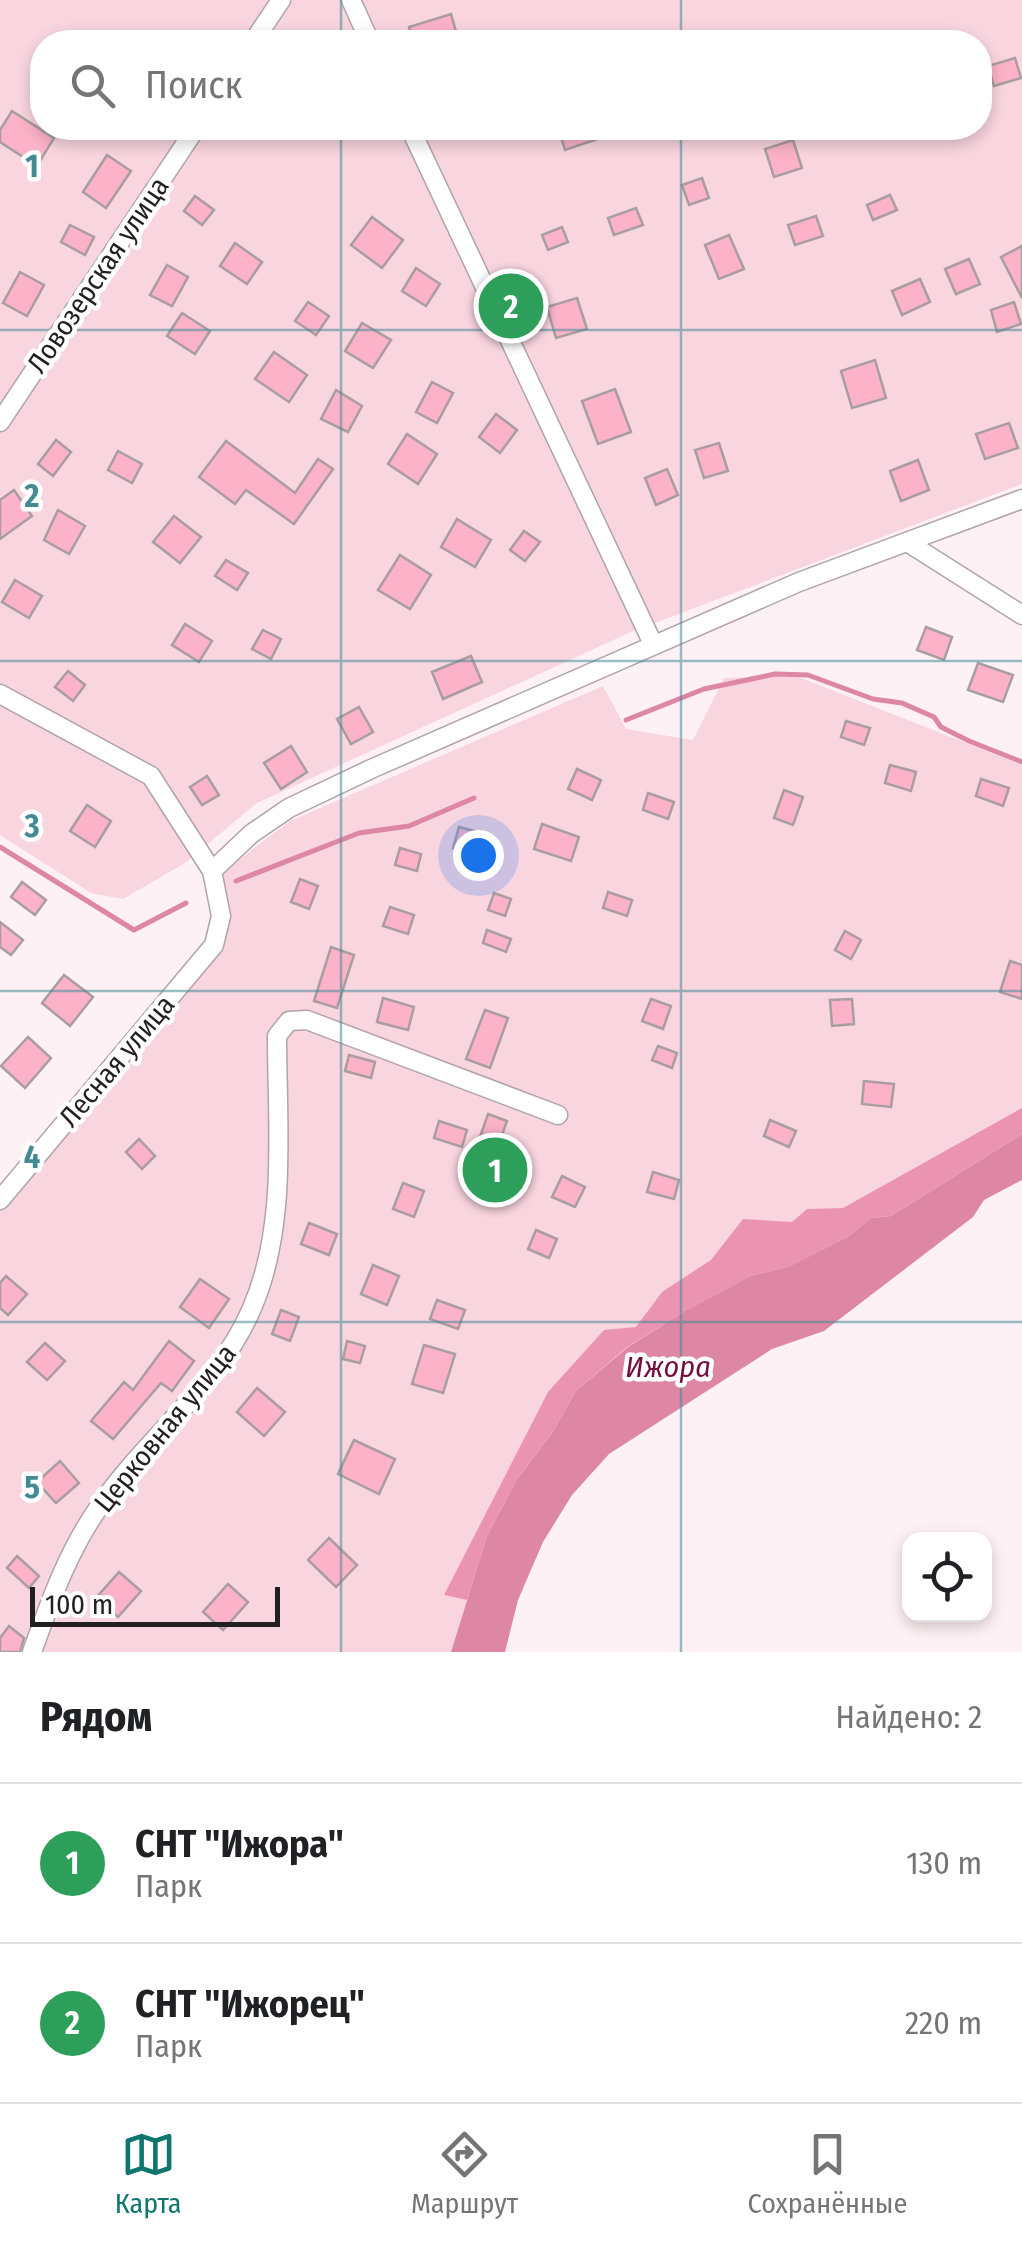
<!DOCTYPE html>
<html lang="ru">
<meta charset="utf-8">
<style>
:root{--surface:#fff;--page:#f2f2f2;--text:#202124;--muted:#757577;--line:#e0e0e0;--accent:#0f766e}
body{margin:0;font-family:"Fira Sans Condensed",sans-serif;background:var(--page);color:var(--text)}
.controls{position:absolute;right:30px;bottom:30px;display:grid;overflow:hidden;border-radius:20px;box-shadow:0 5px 15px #0003}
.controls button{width:90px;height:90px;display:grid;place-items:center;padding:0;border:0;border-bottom:2px solid var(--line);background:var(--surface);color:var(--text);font:50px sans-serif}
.scale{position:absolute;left:30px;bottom:25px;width:250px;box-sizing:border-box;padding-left:10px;border:5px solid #231f20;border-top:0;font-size:28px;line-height:35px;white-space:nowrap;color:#231f20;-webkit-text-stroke:8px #fff;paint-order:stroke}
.you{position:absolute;left:478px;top:855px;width:35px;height:35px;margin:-25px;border:8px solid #fff;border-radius:50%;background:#1a73e8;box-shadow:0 0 0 15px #1a73e833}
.badge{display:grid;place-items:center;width:65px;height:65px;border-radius:50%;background:var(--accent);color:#fff;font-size:32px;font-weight:700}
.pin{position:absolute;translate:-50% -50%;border:5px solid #fff;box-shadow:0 2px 10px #0006}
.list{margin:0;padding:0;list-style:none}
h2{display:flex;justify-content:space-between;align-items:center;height:130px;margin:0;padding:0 40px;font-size:42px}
h2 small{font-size:32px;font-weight:400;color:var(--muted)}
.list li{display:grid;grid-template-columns:65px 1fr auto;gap:30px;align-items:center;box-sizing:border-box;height:160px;padding:0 40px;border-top:2px solid var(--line)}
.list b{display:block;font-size:38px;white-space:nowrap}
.list p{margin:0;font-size:32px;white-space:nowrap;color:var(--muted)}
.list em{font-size:32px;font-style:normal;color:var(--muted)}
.icon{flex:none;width:55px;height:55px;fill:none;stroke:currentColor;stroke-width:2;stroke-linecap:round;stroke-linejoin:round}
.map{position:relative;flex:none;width:1022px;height:1652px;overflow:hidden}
.search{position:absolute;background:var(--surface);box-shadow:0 5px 15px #0003;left:30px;right:30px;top:30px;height:110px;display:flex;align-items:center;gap:25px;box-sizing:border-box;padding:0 35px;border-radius:40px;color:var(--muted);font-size:38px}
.sheet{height:450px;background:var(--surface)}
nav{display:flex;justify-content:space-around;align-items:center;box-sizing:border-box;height:140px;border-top:2px solid var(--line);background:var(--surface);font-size:28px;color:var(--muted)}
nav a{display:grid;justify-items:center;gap:5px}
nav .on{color:var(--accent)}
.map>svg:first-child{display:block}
.green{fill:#f9d5e0;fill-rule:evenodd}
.forest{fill:#eb94b2}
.water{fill:#dd87a4}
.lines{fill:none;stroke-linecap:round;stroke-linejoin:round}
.stream{stroke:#dd87a4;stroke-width:5}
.building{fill:#fcb3ca;stroke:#a99da0;stroke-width:2.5}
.minor-casing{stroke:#b0a4a7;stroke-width:21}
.minor{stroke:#fff;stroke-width:18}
.grid{fill:none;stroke:#448a95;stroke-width:2.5;stroke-opacity:0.55}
.labels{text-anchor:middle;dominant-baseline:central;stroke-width:9;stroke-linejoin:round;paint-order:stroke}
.street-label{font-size:28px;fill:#231f20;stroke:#fff}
.water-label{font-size:30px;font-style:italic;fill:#740d3f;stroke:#fff}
.grid-label{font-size:32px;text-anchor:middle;font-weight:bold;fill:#448a95;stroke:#fff;stroke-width:9;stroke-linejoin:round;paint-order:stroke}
</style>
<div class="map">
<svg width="1022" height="1652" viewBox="0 0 1022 1652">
<rect width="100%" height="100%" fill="#fef1f5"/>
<g class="green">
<path d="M0 0H1022V484L631 632 257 803 185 863 123 899 91 893 0 835ZM42 42H980V128H42Z"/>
<polygon points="796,676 1022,765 1022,1134 576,1391 516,1481 487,1536 451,1652 0,1652 0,1200 214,945 212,871 240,859 290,821 603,686 626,729 693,740 724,678"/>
</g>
<polygon class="forest" points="1022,1108 1022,1134 891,1216 871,1218 849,1236 788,1267 751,1276 685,1311 627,1347 576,1391 552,1433 516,1481 487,1536 467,1600 444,1595 548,1392 604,1330 636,1327 662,1292 711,1260 743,1219 792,1222 807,1209 843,1208"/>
<polygon class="water" points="1022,1134 1022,1180 984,1200 973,1217 824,1331 772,1349 609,1454 572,1495 543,1542 518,1600 505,1652 451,1652 487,1536 516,1481 552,1433 576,1391 628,1347 685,1311 751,1276 788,1267 849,1236 871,1218 891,1216"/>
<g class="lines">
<g class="stream">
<polyline points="626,720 704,689 775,674 808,675 873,699 902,703 934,717 941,727 969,741 1022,762"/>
<polyline points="0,847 134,930 186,903"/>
<polyline points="236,881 359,833 409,826 474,798"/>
</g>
</g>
<g class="building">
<polygon points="451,14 459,42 413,42 409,27"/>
<polygon points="1015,58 1021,78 994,86 988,66"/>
<polygon points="12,111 54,138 37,166 0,142 0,130"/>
<polygon points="558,128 624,128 624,130 565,150"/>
<polygon points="793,140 802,168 774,177 765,149"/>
<polygon points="107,155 131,171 106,208 83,192"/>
<polygon points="702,178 709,198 689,205 682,185"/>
<polygon points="890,195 897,210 873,220 867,205"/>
<polygon points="195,196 214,210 202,225 184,211"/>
<polygon points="636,208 643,225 614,235 608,218"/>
<polygon points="816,216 823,236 795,245 788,225"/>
<polygon points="372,217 403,240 382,268 351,245"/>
<polygon points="70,225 94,237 85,255 61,242"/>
<polygon points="562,227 568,242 548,250 542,235"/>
<polygon points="729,235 744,269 719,279 705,245"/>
<polygon points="235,243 262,262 247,284 220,266"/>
<polygon points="1022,246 1022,298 1001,257"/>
<polygon points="969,259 980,284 956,294 945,269"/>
<polygon points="167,265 188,277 172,306 150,295"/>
<polygon points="416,268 440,284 426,306 402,291"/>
<polygon points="20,272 44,285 27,316 3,303"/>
<polygon points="920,279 930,302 902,315 892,291"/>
<polygon points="577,298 587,329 556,338 547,307"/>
<polygon points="308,302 329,316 316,335 295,321"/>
<polygon points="1014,302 1021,324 997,332 991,310"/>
<polygon points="182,313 210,331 195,354 167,336"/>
<polygon points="362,323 391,340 373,368 345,351"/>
<polygon points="274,352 307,375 289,402 255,379"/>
<polygon points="875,360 886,398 852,408 841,371"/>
<polygon points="432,382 453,393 437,423 416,412"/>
<polygon points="615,389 631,432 598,444 582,401"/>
<polygon points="336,390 362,406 348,432 321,419"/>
<polygon points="496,414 517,430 500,453 479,437"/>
<polygon points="1009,423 1018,448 985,459 976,434"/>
<polygon points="407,434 437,454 418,484 388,464"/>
<polygon points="56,440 71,452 53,476 38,464"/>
<polygon points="226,441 295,493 318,459 333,469 294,524 246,490 235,504 199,477"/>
<polygon points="719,443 728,471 704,478 695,450"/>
<polygon points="118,451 142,464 132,483 108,470"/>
<polygon points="918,460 929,490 901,501 890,471"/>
<polygon points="667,469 678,495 656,505 645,478"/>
<polygon points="14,490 32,516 0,539 0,500"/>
<polygon points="58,510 85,526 69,554 44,540"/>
<polygon points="174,516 201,537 180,563 153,542"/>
<polygon points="457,519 491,540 475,567 441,547"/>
<polygon points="524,531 540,542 525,561 510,550"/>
<polygon points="400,555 431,575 410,609 378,590"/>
<polygon points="226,560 248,573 237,590 215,576"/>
<polygon points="15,580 42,596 29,618 2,602"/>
<polygon points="185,624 212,641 199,662 172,645"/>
<polygon points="926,627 952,637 944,660 917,650"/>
<polygon points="263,630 281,639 271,659 252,649"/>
<polygon points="471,656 482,682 443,699 432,672"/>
<polygon points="978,663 1013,675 1003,702 968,690"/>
<polygon points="68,671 85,685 73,701 55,687"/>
<polygon points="359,707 373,732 351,744 337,719"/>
<polygon points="846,721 870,728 864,745 841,737"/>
<polygon points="291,746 307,772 281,789 264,763"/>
<polygon points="890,765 916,772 911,791 885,783"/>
<polygon points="577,769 601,780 592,800 568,789"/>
<polygon points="207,776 219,795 202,805 190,787"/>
<polygon points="981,779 1009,788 1003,806 976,796"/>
<polygon points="784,790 803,797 793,825 774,818"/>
<polygon points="648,793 674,802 668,819 643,810"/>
<polygon points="87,805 111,821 95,847 70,831"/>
<polygon points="542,824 579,837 571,861 534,849"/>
<polygon points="459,827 474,831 468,852 453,848"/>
<polygon points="400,848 421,854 417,871 395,865"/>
<polygon points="300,879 318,886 309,909 291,902"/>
<polygon points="22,882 46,900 35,915 11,897"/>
<polygon points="608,892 632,900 627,916 603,908"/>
<polygon points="494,893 511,899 505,916 488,910"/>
<polygon points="390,907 414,915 408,934 383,926"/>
<polygon points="0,922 23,940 11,955 0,947"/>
<polygon points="487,930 511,939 506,952 483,943"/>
<polygon points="845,931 861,940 851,959 835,950"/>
<polygon points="331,947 354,955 337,1008 314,1001"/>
<polygon points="1010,961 1022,965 1022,999 1000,992"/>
<polygon points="64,975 93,997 70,1026 42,1003"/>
<polygon points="383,998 414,1007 408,1030 377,1022"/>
<polygon points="651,999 671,1006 663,1029 642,1021"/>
<polygon points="852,999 854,1024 832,1026 830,1000"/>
<polygon points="485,1010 508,1018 490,1068 466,1059"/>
<polygon points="28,1037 51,1058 25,1088 1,1066"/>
<polygon points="658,1046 677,1053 672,1068 652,1060"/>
<polygon points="349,1055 375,1062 371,1078 345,1071"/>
<polygon points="864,1081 894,1084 891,1107 862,1104"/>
<polygon points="488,1114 507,1121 498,1146 479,1140"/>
<polygon points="770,1120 796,1131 789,1147 764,1136"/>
<polygon points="439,1121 467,1130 462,1147 434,1138"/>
<polygon points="139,1139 155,1156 142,1169 126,1152"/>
<polygon points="653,1172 679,1180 674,1199 647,1192"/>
<polygon points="562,1176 585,1187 575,1207 552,1197"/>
<polygon points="403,1183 424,1191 414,1217 393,1209"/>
<polygon points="309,1223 337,1234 329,1255 301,1244"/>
<polygon points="536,1230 557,1239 549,1258 528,1249"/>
<polygon points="373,1265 399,1276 387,1305 361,1294"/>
<polygon points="6,1276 27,1294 8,1315 0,1308 0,1283"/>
<polygon points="200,1279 229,1299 209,1328 180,1307"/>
<polygon points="437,1300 465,1310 458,1329 430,1319"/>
<polygon points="281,1310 299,1317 290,1341 272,1334"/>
<polygon points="169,1341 194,1361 172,1391 161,1383 113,1439 91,1421 124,1382 133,1390"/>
<polygon points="347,1341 365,1346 360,1363 343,1359"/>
<polygon points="45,1343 65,1361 47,1380 27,1362"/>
<polygon points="424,1345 455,1354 443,1393 412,1384"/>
<polygon points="257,1388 285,1412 264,1436 237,1412"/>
<polygon points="354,1440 395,1459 379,1494 338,1474"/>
<polygon points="60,1461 79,1483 56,1503 37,1482"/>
<polygon points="329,1538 357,1565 336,1587 308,1560"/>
<polygon points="17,1556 39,1576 29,1588 7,1568"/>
<polygon points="119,1572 141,1591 118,1617 96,1598"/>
<polygon points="228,1584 248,1602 223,1630 203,1612"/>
<polygon points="9,1626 24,1638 20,1652 0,1652 0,1638"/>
</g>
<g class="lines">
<g class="minor-casing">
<g id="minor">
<polyline points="351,0 370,42"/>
<polyline points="253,42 281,0"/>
<polyline points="410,128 653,644"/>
<polyline points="0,422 196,128"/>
<polyline points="907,542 1022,615"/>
<polyline points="0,694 151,776 212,871 221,916 214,945 0,1200"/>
<polyline points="212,871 251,834 289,808 371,769 799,582 1022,499"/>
<path d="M32 1652C50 1602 68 1551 99 1507 146 1438 219 1386 252 1308 288 1225 277 1125 277 1036L289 1021 307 1020 558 1115"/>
</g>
</g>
<use href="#minor" class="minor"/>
</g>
<path class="grid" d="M341 0V42M681 0V42M341 128V1652M681 128V1652M0 330H1022M0 661H1022M0 991H1022M0 1322H1022"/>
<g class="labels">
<g class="street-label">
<text transform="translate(98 275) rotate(-56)">Ловозерская улица</text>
<text transform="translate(117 1061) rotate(-50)">Лесная улица</text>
<text transform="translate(165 1428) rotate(-51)">Церковная улица</text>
</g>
<g class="water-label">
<text x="668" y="1367">Ижора</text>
</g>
</g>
<g class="grid-label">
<text x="32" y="177">1</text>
<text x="32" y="507">2</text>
<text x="32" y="837">3</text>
<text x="32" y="1168">4</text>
<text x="32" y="1498">5</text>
</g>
</svg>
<div class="controls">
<button><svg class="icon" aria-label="locate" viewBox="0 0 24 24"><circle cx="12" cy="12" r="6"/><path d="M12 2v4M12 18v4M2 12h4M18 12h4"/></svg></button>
</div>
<div class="scale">100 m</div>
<div class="you"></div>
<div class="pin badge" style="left:495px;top:1170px;background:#2e9e5b">1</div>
<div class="pin badge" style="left:511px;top:306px;background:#2e9e5b">2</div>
<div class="search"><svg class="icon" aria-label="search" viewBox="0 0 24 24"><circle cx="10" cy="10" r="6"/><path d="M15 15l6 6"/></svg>Поиск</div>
</div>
<section class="sheet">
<h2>Рядом<small>Найдено: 2</small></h2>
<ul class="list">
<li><span class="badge" style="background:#2e9e5b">1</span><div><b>СНТ &quot;Ижора&quot;</b><p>Парк</p></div><em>130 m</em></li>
<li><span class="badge" style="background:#2e9e5b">2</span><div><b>СНТ &quot;Ижорец&quot;</b><p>Парк</p></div><em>220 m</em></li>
</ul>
</section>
<nav>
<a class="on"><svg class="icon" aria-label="map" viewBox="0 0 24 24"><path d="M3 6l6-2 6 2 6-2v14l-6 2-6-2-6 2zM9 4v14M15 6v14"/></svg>Карта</a>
<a><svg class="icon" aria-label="directions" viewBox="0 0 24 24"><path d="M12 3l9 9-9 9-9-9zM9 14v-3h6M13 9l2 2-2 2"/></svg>Маршрут</a>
<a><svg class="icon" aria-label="saved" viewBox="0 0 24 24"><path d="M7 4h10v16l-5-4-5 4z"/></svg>Сохранённые</a>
</nav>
